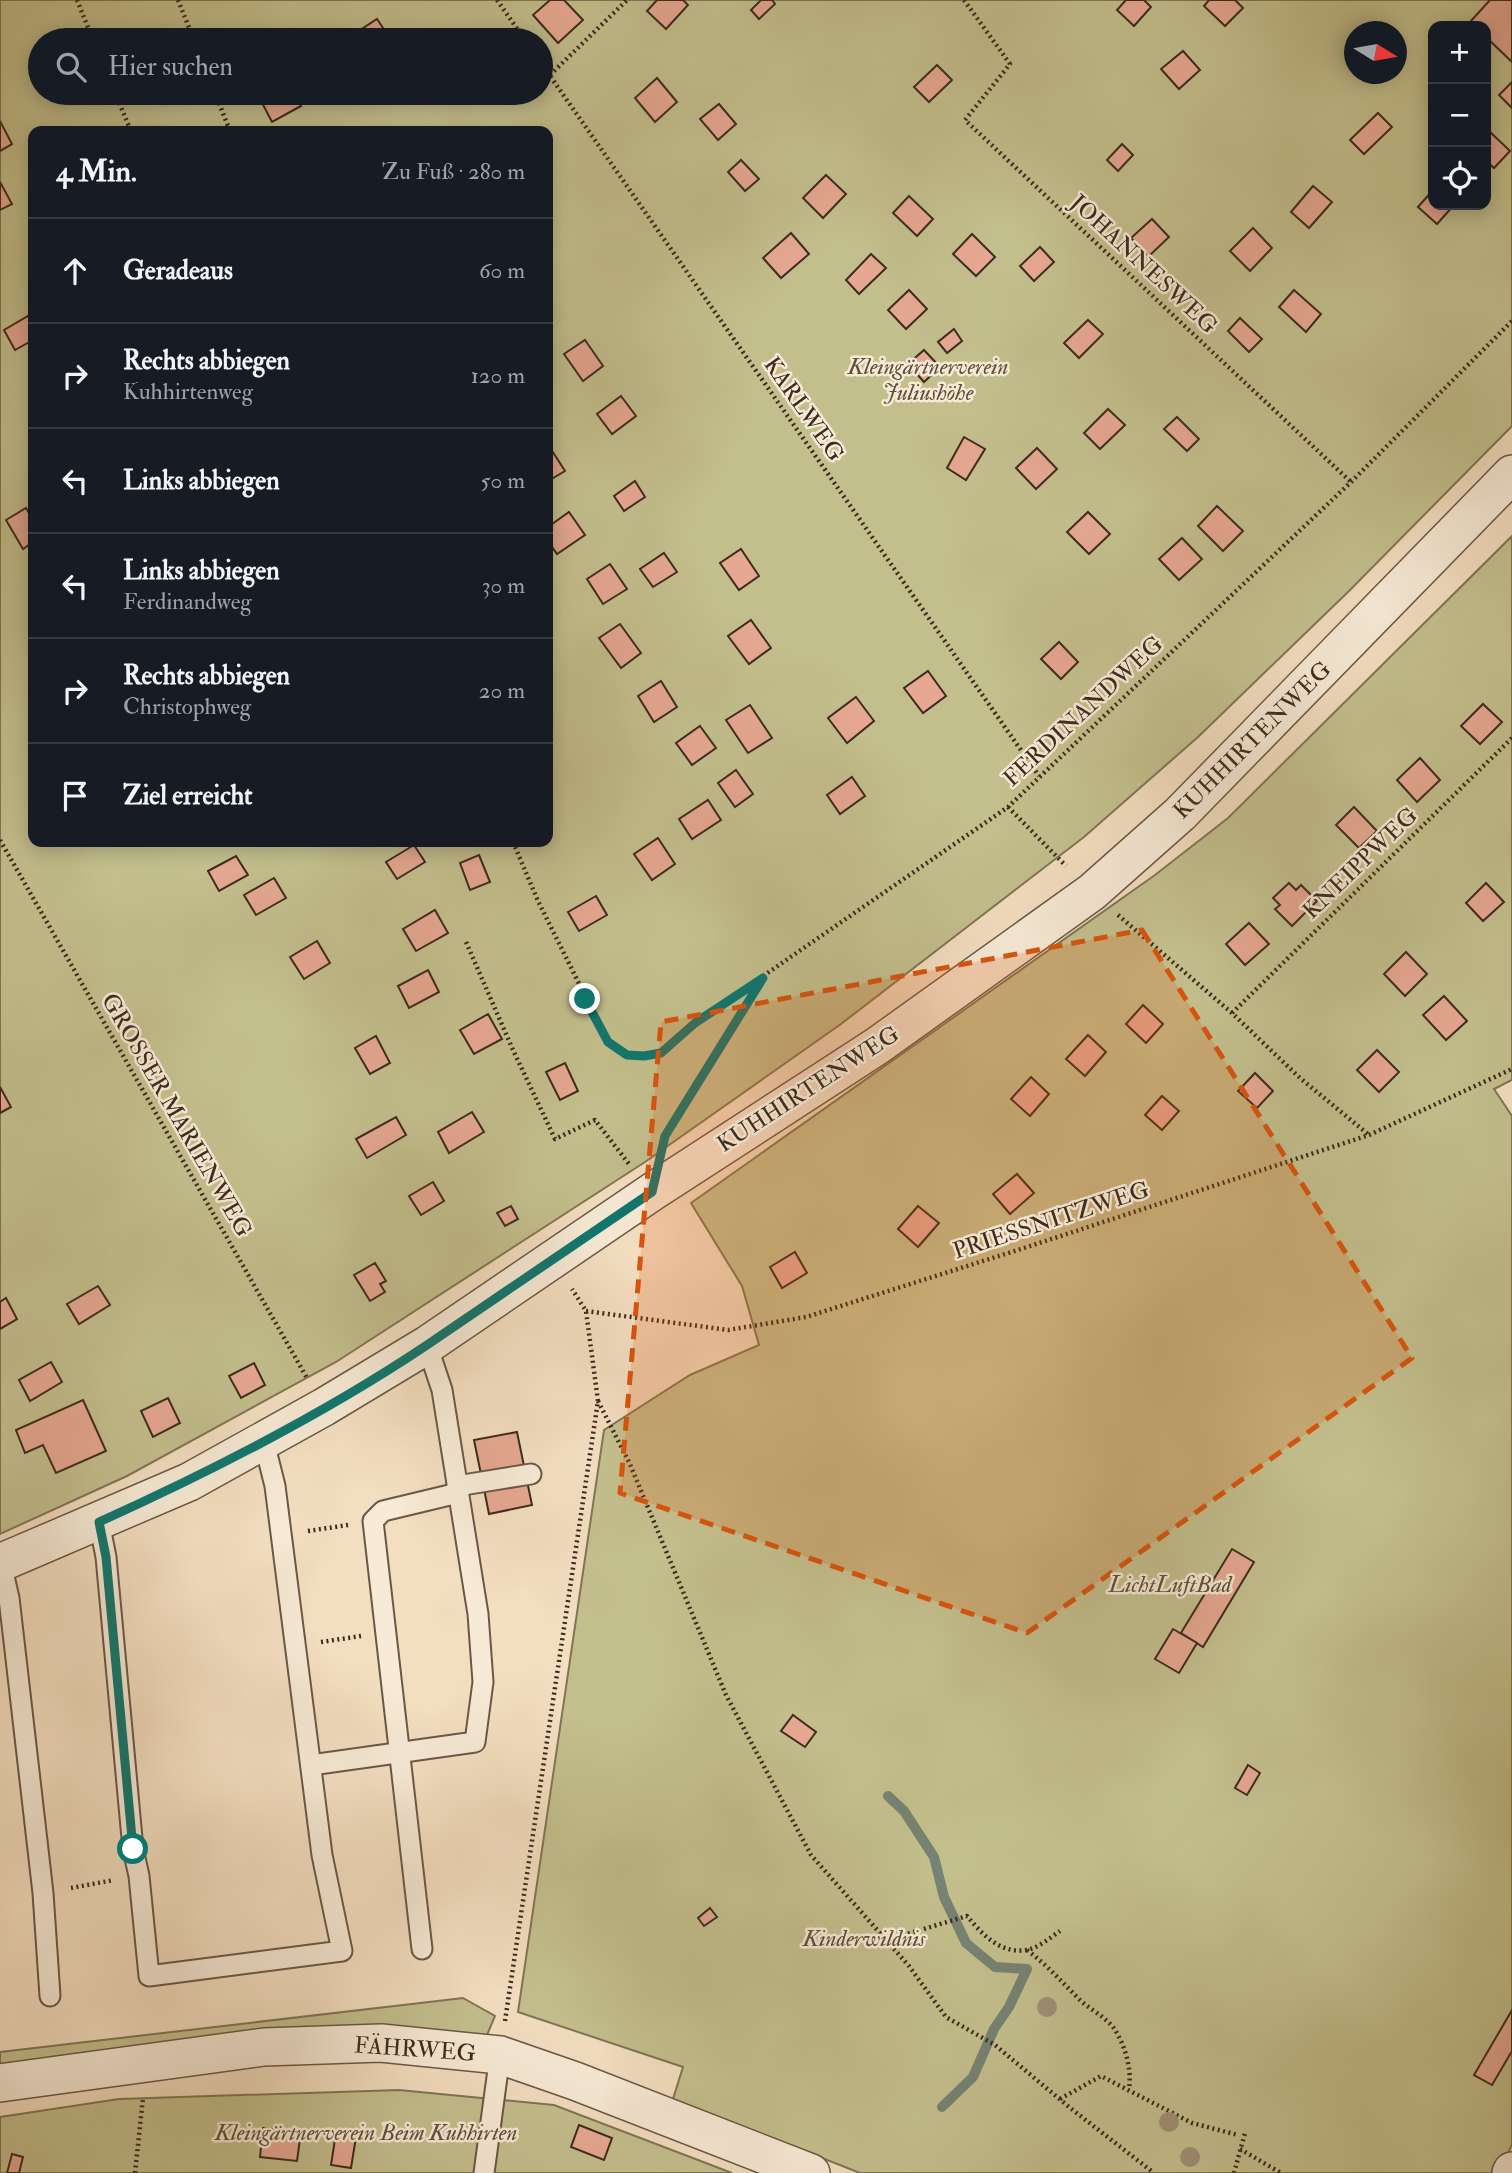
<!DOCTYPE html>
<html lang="de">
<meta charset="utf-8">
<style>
:root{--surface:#171b24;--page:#20242c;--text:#f1f3f6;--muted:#9ea1a6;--line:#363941}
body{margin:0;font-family:"IM FELL Double Pica",serif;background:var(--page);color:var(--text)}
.controls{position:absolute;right:21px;top:21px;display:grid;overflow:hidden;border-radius:14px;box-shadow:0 4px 18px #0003}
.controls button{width:63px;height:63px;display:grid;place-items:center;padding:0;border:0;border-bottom:2px solid var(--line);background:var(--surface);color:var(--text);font:35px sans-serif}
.compass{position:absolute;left:1344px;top:21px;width:63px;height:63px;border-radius:50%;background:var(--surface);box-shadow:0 4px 18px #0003;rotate:101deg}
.stop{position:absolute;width:21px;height:21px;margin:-16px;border:5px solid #0f766e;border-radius:50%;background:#fff}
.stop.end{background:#0f766e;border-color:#fff;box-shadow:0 2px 7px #0008}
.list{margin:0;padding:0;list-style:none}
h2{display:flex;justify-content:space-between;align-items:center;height:91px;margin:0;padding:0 28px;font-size:30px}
h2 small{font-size:23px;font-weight:400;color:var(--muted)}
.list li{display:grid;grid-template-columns:46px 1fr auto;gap:21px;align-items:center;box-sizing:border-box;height:105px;padding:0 28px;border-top:2px solid var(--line)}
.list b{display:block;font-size:26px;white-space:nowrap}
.list p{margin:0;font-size:23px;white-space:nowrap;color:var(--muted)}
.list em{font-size:23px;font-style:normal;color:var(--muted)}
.icon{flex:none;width:38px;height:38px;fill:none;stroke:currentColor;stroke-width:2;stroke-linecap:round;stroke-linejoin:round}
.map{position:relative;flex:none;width:1512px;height:2173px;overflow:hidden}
.search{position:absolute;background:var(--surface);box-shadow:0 4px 18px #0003;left:28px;top:28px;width:525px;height:77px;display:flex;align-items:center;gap:18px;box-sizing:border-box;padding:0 24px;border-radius:38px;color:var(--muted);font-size:26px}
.panel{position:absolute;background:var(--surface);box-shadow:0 4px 18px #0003;left:28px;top:126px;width:525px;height:721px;border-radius:14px}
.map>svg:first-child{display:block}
.green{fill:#c3bf8d;stroke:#807555;stroke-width:2;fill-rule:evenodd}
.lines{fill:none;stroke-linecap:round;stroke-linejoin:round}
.stream{stroke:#768373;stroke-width:10}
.building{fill:#e6a892;stroke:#3d2b1d;stroke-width:2}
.lane-casing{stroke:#6a5846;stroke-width:23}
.street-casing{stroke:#6a5846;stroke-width:40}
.path{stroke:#3d2b1d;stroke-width:4.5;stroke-dasharray:2 3.5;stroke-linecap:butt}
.lane{stroke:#f7ead6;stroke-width:19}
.street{stroke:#f7ead6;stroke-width:37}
.tree{fill:#a19076}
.route{stroke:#0f766e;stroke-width:9}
.marked{fill:#d7540e;fill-opacity:0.2;stroke:#d7540e;stroke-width:5;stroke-dasharray:14 9;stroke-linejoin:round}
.labels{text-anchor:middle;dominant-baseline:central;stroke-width:5;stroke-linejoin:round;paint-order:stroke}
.street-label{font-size:23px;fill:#3d2b1d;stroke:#f7ead6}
.park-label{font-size:23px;font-style:italic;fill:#5e5039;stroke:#f7ead6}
</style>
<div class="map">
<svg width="1512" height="2173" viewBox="0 0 1512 2173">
<rect width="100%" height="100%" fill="#f3dec0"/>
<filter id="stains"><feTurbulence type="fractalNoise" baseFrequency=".00286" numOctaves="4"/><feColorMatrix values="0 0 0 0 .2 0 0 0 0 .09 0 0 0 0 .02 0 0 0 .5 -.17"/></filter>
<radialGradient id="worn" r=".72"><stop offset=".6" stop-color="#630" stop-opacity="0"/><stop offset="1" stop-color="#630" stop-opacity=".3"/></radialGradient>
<g class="green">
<path d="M0 0H1512V426L1348 592 1198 737 1084 837 841 1024 645 1162 336 1362 127 1476 0 1534ZM1433 26H1486V205H1433ZM1354 32H1396V74H1354ZM40 40H541V93H40ZM33 131H548V842H33Z"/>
<polygon points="1512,536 1512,1080 1494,1089 1512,1116 1512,2144 1500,2173 860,2173 673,2099 683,2067 518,2012 604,1430 690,1375 759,1345 742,1286 691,1203 1155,875 1228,818"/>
<polygon points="463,1998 495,2016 487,2035 0,2068 0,2052"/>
<polygon points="399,2090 554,2105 732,2173 0,2173 0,2117 119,2099"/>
</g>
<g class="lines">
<polyline class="stream" points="888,1796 904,1811 934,1857 944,1897 966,1943 995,1967 1027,1969 1009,2007 994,2029 973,2077 942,2107"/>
</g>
<g class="building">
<polygon points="550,0 564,0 583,20 558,43 533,15"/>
<polygon points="657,0 683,0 688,5 666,29 647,11"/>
<polygon points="761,0 772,0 775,4 759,19 751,10"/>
<polygon points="1126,0 1144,0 1151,7 1134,26 1117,10"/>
<polygon points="1209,0 1235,0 1243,8 1225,26 1204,6"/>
<polygon points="1490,0 1512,0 1512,62 1486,37 1486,26 1474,26 1470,22"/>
<polygon points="377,19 391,40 354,40 351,36"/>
<polygon points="1183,51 1200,70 1179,89 1161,69"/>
<polygon points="937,65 952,80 929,102 914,87"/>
<polygon points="657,78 677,102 655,122 635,98"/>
<polygon points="1512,82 1512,108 1499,95"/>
<polygon points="263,93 294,93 301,106 272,122 258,95"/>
<polygon points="719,104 736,124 718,140 700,119"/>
<polygon points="1378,113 1392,127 1364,154 1350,140"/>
<polygon points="0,121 12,144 0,151"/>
<polygon points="1488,130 1510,151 1494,168 1486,161 1486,132"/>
<polygon points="1122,144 1133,155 1118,171 1107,160"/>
<polygon points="741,160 759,179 745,191 728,172"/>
<polygon points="826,175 846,194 823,218 803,198"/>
<polygon points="0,182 12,204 0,210"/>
<polygon points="1313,186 1332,202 1309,228 1291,212"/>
<polygon points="1433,190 1433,205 1454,205 1437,224 1418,207"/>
<polygon points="909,196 933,219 917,236 893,213"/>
<polygon points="1152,219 1169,237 1148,257 1131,238"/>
<polygon points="1253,228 1272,248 1250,271 1230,251"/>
<polygon points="791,233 809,254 781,278 763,258"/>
<polygon points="972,234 995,257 976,276 953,254"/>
<polygon points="1040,247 1054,262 1034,281 1020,266"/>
<polygon points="871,254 886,268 859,294 846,280"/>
<polygon points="909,290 927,309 906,329 888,310"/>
<polygon points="1294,290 1321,314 1306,332 1279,307"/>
<polygon points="28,316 33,325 33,340 15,350 4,330"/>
<polygon points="1240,318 1262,339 1249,352 1228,331"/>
<polygon points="1088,320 1103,334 1079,358 1064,343"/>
<polygon points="954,329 962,341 947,353 938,342"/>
<polygon points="585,340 603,366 583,381 564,354"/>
<polygon points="924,350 940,367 924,382 908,364"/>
<polygon points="621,396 636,416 612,434 597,414"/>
<polygon points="1108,409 1125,425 1100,449 1084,433"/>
<polygon points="1177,417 1199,439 1187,451 1164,429"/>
<polygon points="964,437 985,449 966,480 947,468"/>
<polygon points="549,446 565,471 548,481 548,447"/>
<polygon points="1037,448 1057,469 1036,489 1016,468"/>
<polygon points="635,481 645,497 624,511 614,496"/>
<polygon points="1217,506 1243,531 1223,551 1198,526"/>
<polygon points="26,508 33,520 33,542 23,549 6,520"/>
<polygon points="569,512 585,535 557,554 548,541 548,527"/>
<polygon points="1088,512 1110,534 1089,554 1067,532"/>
<polygon points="1182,538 1202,559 1179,580 1159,559"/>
<polygon points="741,549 759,576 739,590 720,563"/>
<polygon points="664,553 677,572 653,587 640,569"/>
<polygon points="610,564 627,589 603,604 587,579"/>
<polygon points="751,620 771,648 749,664 728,636"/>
<polygon points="620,624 641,653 621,668 599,638"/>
<polygon points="1059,642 1078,662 1061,679 1041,659"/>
<polygon points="928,671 946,696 923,713 904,688"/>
<polygon points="661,681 677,707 654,722 638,696"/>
<polygon points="856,697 874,721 847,743 828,718"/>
<polygon points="1483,704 1502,722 1480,744 1461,726"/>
<polygon points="750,705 772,738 748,753 726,720"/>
<polygon points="700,726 716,748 692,765 676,743"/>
<polygon points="1420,758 1440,780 1417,802 1397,780"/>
<polygon points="736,770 753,794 735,807 718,783"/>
<polygon points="852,777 865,796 840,814 827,795"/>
<polygon points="708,800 721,820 692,839 679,819"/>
<polygon points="1354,807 1377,831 1359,848 1336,825"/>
<polygon points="658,838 675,864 652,880 634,854"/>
<polygon points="414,845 425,862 397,879 386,862"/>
<polygon points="479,855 490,882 470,890 460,863"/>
<polygon points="236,856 248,875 219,891 208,871"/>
<polygon points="274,878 286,898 256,915 244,895"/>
<polygon points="1289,883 1296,890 1301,885 1317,901 1292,926 1275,909 1280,905 1273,898"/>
<polygon points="1486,883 1504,902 1483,921 1466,903"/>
<polygon points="596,896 607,915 579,931 568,912"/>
<polygon points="435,910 448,933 416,951 403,929"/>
<polygon points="1249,923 1269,944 1245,965 1226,944"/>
<polygon points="317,941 330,963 304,979 290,957"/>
<polygon points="1406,952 1427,974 1405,996 1384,974"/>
<polygon points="428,970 439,992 409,1008 398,986"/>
<polygon points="1444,996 1467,1021 1446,1040 1423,1015"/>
<polygon points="1143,1005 1163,1024 1146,1043 1126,1024"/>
<polygon points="488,1014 502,1039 474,1054 460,1030"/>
<polygon points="1088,1035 1106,1052 1085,1076 1066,1059"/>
<polygon points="376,1036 390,1063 370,1074 355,1048"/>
<polygon points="1377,1050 1399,1072 1379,1092 1357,1070"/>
<polygon points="565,1063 578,1091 560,1100 546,1072"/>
<polygon points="1255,1073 1273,1091 1257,1108 1238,1091"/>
<polygon points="1031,1077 1049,1094 1030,1116 1011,1099"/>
<polygon points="0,1087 11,1107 0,1113"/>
<polygon points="1162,1096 1179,1111 1162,1130 1145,1115"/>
<polygon points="472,1112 484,1132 449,1153 438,1132"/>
<polygon points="396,1117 406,1135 367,1158 356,1139"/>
<polygon points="1017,1174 1034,1193 1010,1214 993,1194"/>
<polygon points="433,1182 444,1201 421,1215 409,1196"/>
<polygon points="511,1206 518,1219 505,1226 497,1213"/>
<polygon points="918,1206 939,1223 918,1247 898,1229"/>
<polygon points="795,1252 807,1273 782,1288 770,1267"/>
<polygon points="375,1263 386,1281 380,1284 385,1292 370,1301 354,1275"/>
<polygon points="98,1286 110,1305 79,1324 67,1304"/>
<polygon points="6,1298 17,1319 0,1329 0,1302"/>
<polygon points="51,1362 62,1382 30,1401 19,1380"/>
<polygon points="254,1363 265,1385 241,1398 229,1376"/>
<polygon points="168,1398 180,1423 153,1437 141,1411"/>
<polygon points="83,1400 106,1451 56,1473 43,1445 25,1453 16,1430"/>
<polygon points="517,1432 525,1471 482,1479 474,1440"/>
<polygon points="527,1481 532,1505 489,1514 484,1489"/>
<polygon points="1232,1549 1254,1562 1203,1647 1181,1633"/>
<polygon points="1173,1629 1197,1643 1179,1673 1155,1659"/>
<polygon points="793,1715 816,1732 805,1747 781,1731"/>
<polygon points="1248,1765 1260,1773 1247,1795 1235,1788"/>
<polygon points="710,1908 717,1917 704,1926 698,1918"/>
<polygon points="1512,2010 1512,2051 1492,2085 1474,2075"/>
<polygon points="579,2125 612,2138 604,2160 571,2147"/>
<polygon points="263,2128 301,2132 297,2161 260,2157"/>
<polygon points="336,2133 356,2137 351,2168 331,2165"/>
<polygon points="12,2154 23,2157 19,2173 7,2173"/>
</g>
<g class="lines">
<g class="lane-casing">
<g id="lane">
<polyline points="457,1486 531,1474"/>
<polyline points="99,1522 106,1557 133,1849 139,1876 149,1976 342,1951 322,1855 275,1486 264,1442"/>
<polyline points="1,1563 9,1598 43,1893 50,1996"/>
<polyline points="311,1765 475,1742 483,1682 478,1614 442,1390 427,1345"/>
<polyline points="422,1949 373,1521 383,1511 458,1493"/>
<polyline points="484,2173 500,2055"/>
</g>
</g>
<g class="street-casing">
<g id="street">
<polyline points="0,1563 189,1482 324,1407 427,1345 652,1192 877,1046 1092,892 1180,814 1512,474"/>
<polyline points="0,2083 264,2047 381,2043 500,2055 575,2081 811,2173"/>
<polyline points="1511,2173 1512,2171"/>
</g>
</g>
<g class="path">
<polyline points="77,0 93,40"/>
<polyline points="178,0 194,40"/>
<polyline points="497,0 525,40"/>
<polyline points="964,0 1010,64 965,120 1351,482"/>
<polyline points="541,63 1039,776"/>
<polyline points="550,75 627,0"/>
<polyline points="115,93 131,131"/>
<polyline points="215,93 230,131"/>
<polyline points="1008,807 1066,866"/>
<polyline points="0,840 307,1378"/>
<path d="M513 842 538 901 608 1042C614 1046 621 1053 627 1055 655 1065 677 1040 695 1023L1008 807 1351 482 1512 321"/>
<polyline points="1118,915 1232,1013 1300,1078 1369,1135"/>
<polyline points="466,942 513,1050 555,1139 595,1120 629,1164"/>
<polyline points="1232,1013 1512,738"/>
<polyline points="664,1141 665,1136 761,982"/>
<polyline points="586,1311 728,1330 806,1317 1021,1249 1369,1135 1512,1069"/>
<polyline points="598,1401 629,1462 726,1695 811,1855 909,1966 946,2017 995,2045 1069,2107 1154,2173"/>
<polyline points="308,1531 348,1525"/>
<polyline points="321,1642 361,1636"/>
<polyline points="71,1888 114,1880"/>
<path d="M887 1940 967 1916C982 1934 1000 1954 1026 1950 1037 1949 1051 1937 1060 1931"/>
<path d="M1027 1950C1047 1965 1062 1982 1079 1999 1089 2009 1104 2016 1113 2027 1125 2044 1132 2069 1129 2089"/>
<polyline points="505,2021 598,1401 586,1311 572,1289"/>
<polyline points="1060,2099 1101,2076 1192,2123 1238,2135"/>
<polyline points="1240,2149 1281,2173"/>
<polyline points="135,2173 143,2098"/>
<polyline points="1234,2173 1245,2133"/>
</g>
<use href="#lane" class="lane"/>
<use href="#street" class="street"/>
</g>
<g class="tree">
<circle cx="1047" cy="2007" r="10"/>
<circle cx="1169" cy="2122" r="10"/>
<circle cx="1190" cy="2157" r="10"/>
</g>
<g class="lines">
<path class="route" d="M133 1849 106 1557 99 1522C212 1471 324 1414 427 1345 502 1294 577 1243 652 1192L665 1136 763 978 695 1023 661 1053 644 1056 627 1055 608 1042 585 999"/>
</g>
<path class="marked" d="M1142 930 1412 1358 1027 1633 620 1493 661 1022Z"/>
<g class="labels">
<g class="street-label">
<text transform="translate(1144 264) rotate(43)">JOHANNESWEG</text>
<text transform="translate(804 409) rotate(55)">KARLWEG</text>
<text transform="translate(1083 711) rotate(-43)">FERDINANDWEG</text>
<text transform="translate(1252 740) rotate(-45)">KUHHIRTENWEG</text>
<text transform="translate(1360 863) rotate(-44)">KNEIPPWEG</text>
<text transform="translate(808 1089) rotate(-33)">KUHHIRTENWEG</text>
<text transform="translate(177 1115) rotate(60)">GROSSER MARIENWEG</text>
<text transform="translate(1051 1220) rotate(-18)">PRIESSNITZWEG</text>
<text transform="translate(415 2049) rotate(4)">FÄHRWEG</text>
</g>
<g class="park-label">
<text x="928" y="366">Kleingärtnerverein<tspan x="928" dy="26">Juliushöhe</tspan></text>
<text x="1170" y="1584">LichtLuftBad</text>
<text x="864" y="1938">Kinderwildnis</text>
<text x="366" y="2132">Kleingärtnerverein Beim Kuhhirten</text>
</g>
</g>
<rect width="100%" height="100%" filter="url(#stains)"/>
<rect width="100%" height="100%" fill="url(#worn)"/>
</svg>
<div class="controls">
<button>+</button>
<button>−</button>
<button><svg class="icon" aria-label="locate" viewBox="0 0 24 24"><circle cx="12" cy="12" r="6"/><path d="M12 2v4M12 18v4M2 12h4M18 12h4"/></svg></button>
</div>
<svg class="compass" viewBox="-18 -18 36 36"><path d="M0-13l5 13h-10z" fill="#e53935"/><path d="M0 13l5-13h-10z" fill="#9ea1a6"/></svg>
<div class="stop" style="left:133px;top:1849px"></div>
<div class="stop end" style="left:585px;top:999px"></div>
<div class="search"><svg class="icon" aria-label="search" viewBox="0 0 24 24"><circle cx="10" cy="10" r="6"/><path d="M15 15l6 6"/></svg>Hier suchen</div>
<section class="panel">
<h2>4 Min.<small>Zu Fuß · 280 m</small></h2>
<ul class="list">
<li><svg class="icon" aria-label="ahead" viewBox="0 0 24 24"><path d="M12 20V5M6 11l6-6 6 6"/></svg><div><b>Geradeaus</b></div><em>60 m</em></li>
<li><svg class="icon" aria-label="right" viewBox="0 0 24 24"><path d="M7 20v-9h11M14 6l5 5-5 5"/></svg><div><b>Rechts abbiegen</b><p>Kuhhirtenweg</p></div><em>120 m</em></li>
<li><svg class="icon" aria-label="left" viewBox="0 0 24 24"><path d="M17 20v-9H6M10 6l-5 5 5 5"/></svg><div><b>Links abbiegen</b></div><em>50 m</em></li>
<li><svg class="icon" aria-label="left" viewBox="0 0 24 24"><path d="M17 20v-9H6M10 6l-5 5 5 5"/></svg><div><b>Links abbiegen</b><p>Ferdinandweg</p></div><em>30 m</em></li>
<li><svg class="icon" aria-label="right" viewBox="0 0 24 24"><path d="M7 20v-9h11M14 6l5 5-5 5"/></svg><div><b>Rechts abbiegen</b><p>Christophweg</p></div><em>20 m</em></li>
<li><svg class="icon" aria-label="arrive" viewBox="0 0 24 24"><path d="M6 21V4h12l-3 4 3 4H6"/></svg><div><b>Ziel erreicht</b></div></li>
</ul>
</section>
</div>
